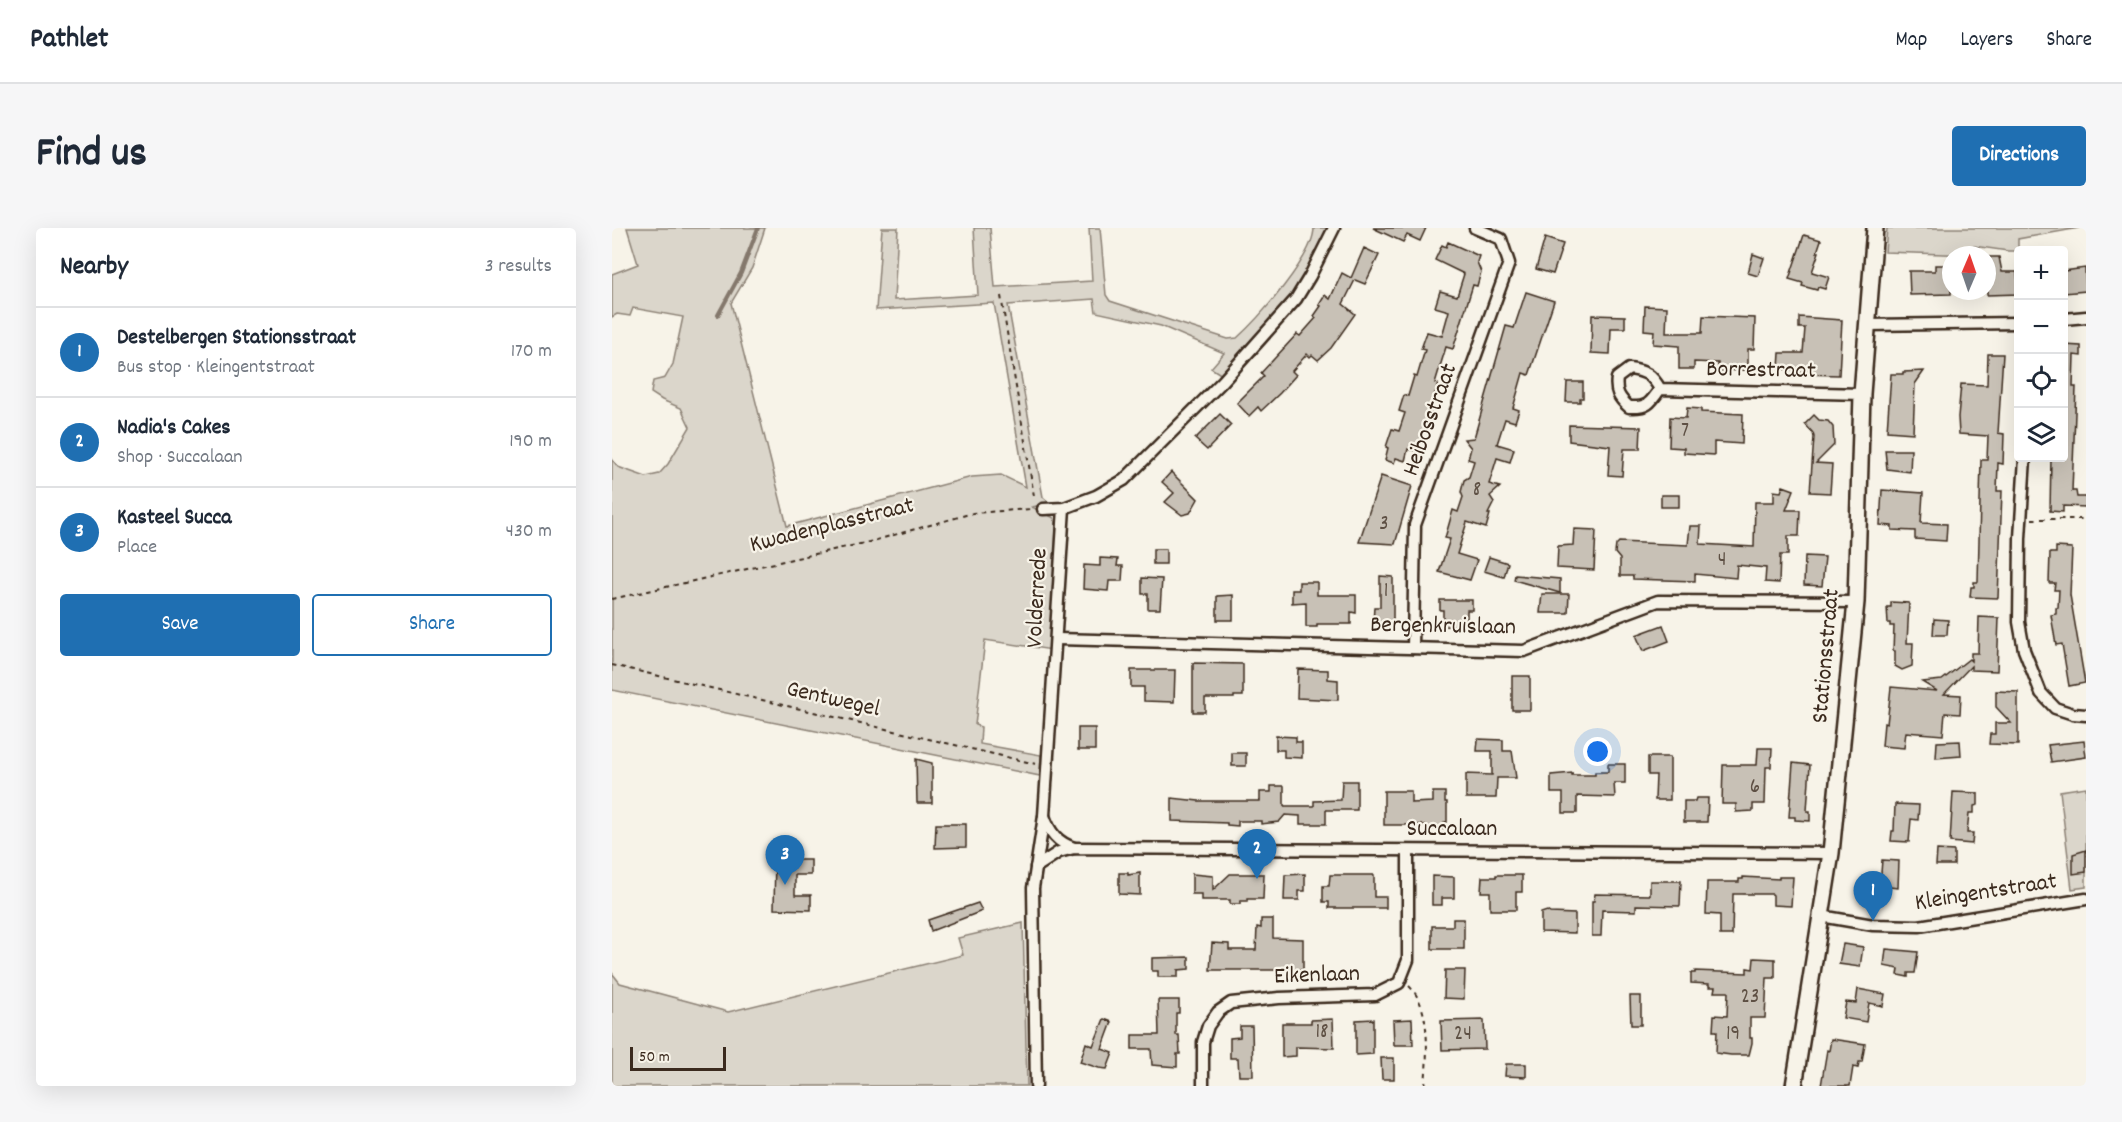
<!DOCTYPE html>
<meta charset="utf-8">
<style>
:root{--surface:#fff;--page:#f6f6f7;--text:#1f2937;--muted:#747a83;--line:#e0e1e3;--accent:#1f6fb2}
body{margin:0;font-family:Dekko,sans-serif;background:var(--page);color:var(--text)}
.controls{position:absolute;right:18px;top:18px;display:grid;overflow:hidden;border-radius:6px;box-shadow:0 6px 24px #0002}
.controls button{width:54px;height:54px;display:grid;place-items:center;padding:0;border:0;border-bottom:2px solid var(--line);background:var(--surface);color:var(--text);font:30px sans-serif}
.compass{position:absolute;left:1330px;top:18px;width:54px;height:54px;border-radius:50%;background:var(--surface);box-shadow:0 6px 24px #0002;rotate:2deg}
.scale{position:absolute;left:18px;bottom:15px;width:96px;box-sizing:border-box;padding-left:6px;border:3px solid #3b2a1e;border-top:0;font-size:16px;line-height:21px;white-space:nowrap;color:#3b2a1e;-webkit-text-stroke:4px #f7f3e8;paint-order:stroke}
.you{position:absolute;left:986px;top:524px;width:21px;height:21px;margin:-15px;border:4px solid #fff;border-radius:50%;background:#1a73e8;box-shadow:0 0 0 9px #1a73e833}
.badge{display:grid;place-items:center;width:39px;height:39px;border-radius:50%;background:var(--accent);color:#fff;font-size:20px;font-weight:700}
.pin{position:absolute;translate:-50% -50px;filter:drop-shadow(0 2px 3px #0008)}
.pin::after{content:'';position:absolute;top:32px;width:21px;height:18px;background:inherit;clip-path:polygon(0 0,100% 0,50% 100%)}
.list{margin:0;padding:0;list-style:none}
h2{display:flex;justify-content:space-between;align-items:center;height:78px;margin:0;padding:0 24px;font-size:26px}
h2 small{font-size:20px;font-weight:400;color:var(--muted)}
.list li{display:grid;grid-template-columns:39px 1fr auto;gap:18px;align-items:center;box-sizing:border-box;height:90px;padding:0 24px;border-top:2px solid var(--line)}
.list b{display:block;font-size:22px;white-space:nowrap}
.list p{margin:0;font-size:20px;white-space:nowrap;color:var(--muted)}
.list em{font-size:20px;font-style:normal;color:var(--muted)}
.actions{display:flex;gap:12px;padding:18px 24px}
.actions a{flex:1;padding:14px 0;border:2px solid var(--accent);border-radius:6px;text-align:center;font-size:21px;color:var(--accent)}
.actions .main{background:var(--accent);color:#fff}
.icon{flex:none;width:33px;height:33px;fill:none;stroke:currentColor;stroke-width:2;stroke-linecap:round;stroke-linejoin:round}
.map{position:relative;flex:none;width:1474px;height:858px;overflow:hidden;border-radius:6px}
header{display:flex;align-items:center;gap:36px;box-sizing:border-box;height:84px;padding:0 30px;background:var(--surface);border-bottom:2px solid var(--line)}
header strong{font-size:28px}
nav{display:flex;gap:33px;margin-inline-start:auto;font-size:21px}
.intro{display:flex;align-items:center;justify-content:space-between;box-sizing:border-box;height:144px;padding:0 36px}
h1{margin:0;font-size:42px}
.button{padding:15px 27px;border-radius:6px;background:var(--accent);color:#fff;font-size:21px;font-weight:700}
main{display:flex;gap:36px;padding:0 36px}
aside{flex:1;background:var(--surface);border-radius:6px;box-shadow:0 6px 24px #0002}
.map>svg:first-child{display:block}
.green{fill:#dbd6cb;stroke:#8b8074;stroke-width:1.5}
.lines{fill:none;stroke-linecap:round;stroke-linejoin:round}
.stream{stroke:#84786c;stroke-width:4}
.building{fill:#c8c1b6;stroke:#3b2a1e;stroke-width:1.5}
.street-casing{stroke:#3b2a1e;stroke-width:15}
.secondary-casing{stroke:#3b2a1e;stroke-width:20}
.path{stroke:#3b2a1e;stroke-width:2;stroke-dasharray:4.5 4.5;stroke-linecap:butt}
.street{stroke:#f7f3e8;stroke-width:10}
.secondary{stroke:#f7f3e8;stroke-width:15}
.labels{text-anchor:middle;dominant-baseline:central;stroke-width:4.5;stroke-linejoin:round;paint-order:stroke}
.number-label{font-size:21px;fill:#5e5044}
.street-label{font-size:24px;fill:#3b2a1e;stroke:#f7f3e8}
</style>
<header>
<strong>Pathlet</strong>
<nav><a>Map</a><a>Layers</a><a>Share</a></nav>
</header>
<div class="intro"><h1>Find us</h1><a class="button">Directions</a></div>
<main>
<aside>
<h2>Nearby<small>3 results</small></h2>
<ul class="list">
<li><span class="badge">1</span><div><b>Destelbergen Stationsstraat</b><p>Bus stop · Kleingentstraat</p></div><em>170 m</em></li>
<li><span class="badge">2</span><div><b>Nadia's Cakes</b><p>Shop · Succalaan</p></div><em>190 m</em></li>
<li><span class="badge">3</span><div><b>Kasteel Succa</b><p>Place</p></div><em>430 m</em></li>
</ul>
<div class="actions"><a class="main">Save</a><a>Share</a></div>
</aside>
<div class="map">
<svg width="1474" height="858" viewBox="0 0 1474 858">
<rect width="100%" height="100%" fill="#f7f3e8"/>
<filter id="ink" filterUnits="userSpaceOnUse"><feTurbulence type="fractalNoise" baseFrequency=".0167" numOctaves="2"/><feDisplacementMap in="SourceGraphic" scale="12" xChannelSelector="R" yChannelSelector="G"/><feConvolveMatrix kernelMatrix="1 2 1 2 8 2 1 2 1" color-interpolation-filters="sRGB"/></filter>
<g filter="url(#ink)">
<g class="green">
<path d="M15 0H153L140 40 119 75 175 298 360 249 389 247 414 259 382 75 264 82 270 0H286L282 72 366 67 362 0H378L383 59 480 53 477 0H488L494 67 498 73 616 111 625 110C647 90 702 28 702 0H716L696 46 682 66 610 147 599 140 612 125 549 98 484 84 482 71 396 77 431 269 438 275 420 279 442 290 444 297 440 422 373 412 363 497 369 499 368 516 429 527 428 548 0 462V231L6 239 34 249 47 246 56 236 78 199 69 180 50 172 39 165 41 153 53 150 61 136 71 89 21 80 18 88 5 86 0 89V46L26 36Z"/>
<polygon points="1275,0 1467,0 1406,11 1406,23 1396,23 1362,18 1361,27 1273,24"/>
<polygon points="1474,559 1474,659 1460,661 1448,563"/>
<polygon points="411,695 415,858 0,858 0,745 8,755 116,784 351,727 346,710"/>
</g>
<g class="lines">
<polyline class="stream" points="106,87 129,45 146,0"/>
</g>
<g class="building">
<polygon points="761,0 814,0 808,13 795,7 791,14"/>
<polygon points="1192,7 1209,12 1205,24 1207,24 1200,44 1217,49 1213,61 1206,59 1205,62 1190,58 1191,55 1177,51"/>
<polygon points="933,10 951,16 941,46 924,41"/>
<polygon points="836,14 867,28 865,34 869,44 865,58 861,57 841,121 834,119 823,155 826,156 818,181 819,182 804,223 796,221 793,233 784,230 782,235 773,232 776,220 774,219 780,201 787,203 793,185 787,183 792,167 796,168 802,148 805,149 813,122 809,121 815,104 830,108 837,83 823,79 828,63 845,68 852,46 823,32 830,17 834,19"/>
<polygon points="752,20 767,27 753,56 743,52 731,76 743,86 719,120 706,132 700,127 698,129 695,126 680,143 684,147 668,165 649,183 646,179 637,188 625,175 652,148 649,145 685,106 688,108 704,90 702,88 709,78 707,77 713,67 718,71 730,45 739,50"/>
<polygon points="1141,26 1152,30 1146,48 1136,45"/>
<polygon points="1375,29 1387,29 1390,44 1405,44 1407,66 1375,67"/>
<polygon points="1323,37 1339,37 1339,66 1298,67 1297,43 1323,43"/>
<polygon points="1473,40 1474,63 1452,65 1452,43"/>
<polygon points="914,64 942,73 917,147 911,145 901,180 907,182 903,194 893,191 885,216 902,221 898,234 885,230 877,256 888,259 878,268 882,274 876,286 878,286 874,300 855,294 845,326 865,332 858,352 827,344 838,311 833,310 841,282 846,284 851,269 849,264 852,252 857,249 862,233 856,231 859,220 852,211 862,210 894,98 902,100"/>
<polygon points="1033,78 1055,79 1054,105 1090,105 1091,88 1143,90 1142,121 1136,121 1136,142 1106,143 1106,135 1082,134 1082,141 1067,141 1067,118 1041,116 1042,103 1032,102"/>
<polygon points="980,87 1013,88 1013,100 999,100 998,126 979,125"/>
<polygon points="1187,89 1230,92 1227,147 1187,146 1187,142 1167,141 1168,125 1191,125 1193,100 1187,100"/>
<polygon points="1452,117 1469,118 1469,128 1462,127 1461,159 1464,159 1460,263 1464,263 1465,269 1474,269 1474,279 1451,278 1451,284 1438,283 1439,230 1452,230"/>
<polygon points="1376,126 1391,126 1386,205 1392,206 1391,236 1386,235 1385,263 1390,263 1386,370 1358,369 1359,359 1362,359 1362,354 1366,354 1369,232 1375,232 1376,208 1347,206 1346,189 1349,156 1375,157"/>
<polygon points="1312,143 1303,156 1301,205 1275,203 1279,146 1291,146 1291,144"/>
<polygon points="955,154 971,154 971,170 968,170 968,174 954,174"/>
<polygon points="1075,180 1089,181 1089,184 1131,186 1130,216 1102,214 1102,227 1072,225 1072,220 1057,219 1058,189 1074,190"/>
<polygon points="608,186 619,197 595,222 583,211"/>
<polygon points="1202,187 1207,192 1216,193 1221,199 1222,217 1204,235 1220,236 1218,265 1198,264 1202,209 1201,205 1193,196"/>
<polygon points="957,197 1029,199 1028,221 1012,221 1010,248 996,247 998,218 957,213"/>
<polygon points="1273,222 1299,222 1298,244 1275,241"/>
<polygon points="559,244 586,271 578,285 570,287 553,274 562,265 550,254"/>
<polygon points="769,248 800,258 783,316 747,314"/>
<polygon points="1171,258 1182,262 1174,282 1188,282 1187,308 1176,308 1176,327 1168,327 1167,355 1153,354 1154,340 1125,337 1124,350 1083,346 1083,353 1021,351 1021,348 1008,348 1008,331 1003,325 1004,317 1007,314 1076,317 1078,298 1089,298 1088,316 1142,319 1143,274 1162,274 1162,263 1169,264"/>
<polygon points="1270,262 1311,265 1309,295 1335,296 1334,313 1303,311 1303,303 1280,302 1280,298 1268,297"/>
<rect x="1049" y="267" width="18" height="12"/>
<polygon points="962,301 984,302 982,342 945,340 946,318 961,317"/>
<polygon points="1444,319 1460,320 1458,367 1473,455 1457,458 1450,416 1444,417 1439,387 1444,386 1444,380 1446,380 1447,362 1442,362 1443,355 1437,355 1438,325 1444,325"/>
<rect x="541" y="321" width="13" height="15"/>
<polygon points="1193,328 1213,329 1210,358 1192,357"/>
<polygon points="877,329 896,335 892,349 872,343"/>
<polygon points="488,330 506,331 505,338 511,338 510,353 497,353 496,363 471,361 472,337 488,338"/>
<polygon points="903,347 948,351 948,365 902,352"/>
<polygon points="768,348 781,349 781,396 761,396 762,379 768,379"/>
<polygon points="530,350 550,351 548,381 536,381 536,366 530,366"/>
<polygon points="687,354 705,354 705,367 744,367 744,385 739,384 739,396 705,396 705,399 694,399 694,374 680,375 680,362 687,362"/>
<polygon points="930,366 957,366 956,385 928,385"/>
<polygon points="621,367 621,392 605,392 605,368"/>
<polygon points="828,372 860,372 860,382 855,382 855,399 831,398 831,382 828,382"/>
<polygon points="1279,374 1297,375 1295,415 1301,415 1300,438 1290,442 1283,438 1283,423 1281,423 1282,398 1278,398 1278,395 1276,395 1275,379 1279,379"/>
<polygon points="1367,389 1387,390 1385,443 1359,442 1359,438 1332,466 1349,467 1348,486 1333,485 1331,507 1294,504 1292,520 1270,518 1272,495 1275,496 1279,459 1325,463 1310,454 1330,452 1357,431 1359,433 1359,425 1366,425"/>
<polygon points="1322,391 1336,392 1335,407 1321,407"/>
<polygon points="1051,397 1057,413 1031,423 1024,407"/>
<polygon points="581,435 631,436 631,468 622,468 622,470 593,470 593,484 581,484"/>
<polygon points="686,441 716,442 716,451 726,452 726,472 685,470"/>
<polygon points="519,442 563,442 562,474 532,473 532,459 519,459"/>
<rect x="900" y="448" width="18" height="34"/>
<polygon points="1384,463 1406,464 1406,517 1377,516 1378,506 1383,506 1383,495 1399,495 1384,479"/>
<rect x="466" y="500" width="17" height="22"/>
<polygon points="664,508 684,509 684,514 690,514 690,530 672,529 672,522 664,522"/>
<polygon points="866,511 891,512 891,523 900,523 904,550 885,550 884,570 854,570 854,546 880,547 880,523 865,523"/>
<polygon points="1348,513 1349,528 1324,530 1325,514"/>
<polygon points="1472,513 1474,529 1439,534 1436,517"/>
<polygon points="1146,520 1160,520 1159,539 1154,539 1153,576 1141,576 1141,583 1124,584 1124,576 1110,576 1111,537 1145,537"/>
<rect x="620" y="525" width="14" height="13"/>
<polygon points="1036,529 1058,529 1058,572 1043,572 1044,547 1036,547"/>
<polygon points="304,531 320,535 320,575 305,575"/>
<polygon points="1181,535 1198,537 1195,583 1198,583 1198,593 1183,592 1183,589 1177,589"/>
<polygon points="996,536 1013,536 1013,555 1002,555 1003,569 965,568 965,585 951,585 951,565 939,565 939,547 960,545 960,547 983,547 983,544 996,544"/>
<polygon points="730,553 745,553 745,582 714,582 714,596 688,596 688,588 673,587 667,594 649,596 649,593 626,593 626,598 615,597 615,595 560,593 560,570 587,573 648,573 648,564 659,564 659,558 672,558 672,578 702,578 702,573 729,572"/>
<polygon points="772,563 799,563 799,575 821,574 821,564 833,564 833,574 835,574 835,594 832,594 832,601 814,601 814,597 772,597"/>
<polygon points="1341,564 1366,565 1366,577 1362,578 1362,585 1357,585 1355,605 1361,605 1360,616 1338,614"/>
<polygon points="1084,570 1096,570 1095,594 1072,594 1072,573 1083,573"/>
<polygon points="1283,576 1307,577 1306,592 1299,591 1297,614 1279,613 1280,603 1282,603"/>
<polygon points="324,596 354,596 354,619 323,620"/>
<polygon points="1325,622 1342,623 1342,637 1324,637"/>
<polygon points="1474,622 1474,644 1461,646 1461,626"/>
<polygon points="163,632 199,632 199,647 183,647 183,667 199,667 199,682 162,681"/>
<polygon points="1270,632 1287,633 1286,660 1268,658"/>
<polygon points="507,645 516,645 516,647 528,645 528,667 507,666"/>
<polygon points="580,646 601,648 601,662 618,646 652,646 651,671 635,671 635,673 628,673 628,676 618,676 618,672 589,672 589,666 580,666"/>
<polygon points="693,646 693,663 687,663 687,672 672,672 673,647"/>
<polygon points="718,647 762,647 762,669 774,669 774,680 717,680 717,674 711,674 711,658 717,658"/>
<polygon points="884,647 910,647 910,664 904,664 904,682 878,682 878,664 869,664 870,649 884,649"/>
<polygon points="820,648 842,649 842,670 830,670 830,677 820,677"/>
<polygon points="1131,649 1167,651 1167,649 1181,649 1179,678 1161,677 1161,667 1160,666 1121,666 1120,707 1108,707 1108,687 1094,686 1095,654 1127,654 1127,651 1131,651"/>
<polygon points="1038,653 1069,653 1068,678 1024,677 1024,683 990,682 989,708 980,708 980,673 982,673 983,666 1038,667"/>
<polygon points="366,675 370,683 319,703 316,692"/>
<polygon points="935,683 938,685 963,686 963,705 929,704 929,685"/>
<polygon points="649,691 661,691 661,710 691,711 691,742 598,742 600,715 617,716 617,722 644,722 645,699 649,700"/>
<polygon points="841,691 852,691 852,721 820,721 820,698 841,698"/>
<polygon points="1231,716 1251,719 1248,739 1227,736"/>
<polygon points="1274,721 1306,724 1303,745 1296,745 1296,749 1286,747 1287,741 1272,738"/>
<polygon points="577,729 577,741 566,742 566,749 546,749 546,743 540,743 540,730"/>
<polygon points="1142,730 1163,731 1163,750 1155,750 1153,790 1138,790 1138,810 1140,810 1140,815 1137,827 1119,827 1104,825 1105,803 1101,803 1102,787 1115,788 1116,764 1102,764 1103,759 1097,759 1097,756 1079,755 1079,745 1083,745 1083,743 1135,745 1135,740 1141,741"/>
<polygon points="833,742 853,742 852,771 832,770"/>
<polygon points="1246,761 1273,766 1271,778 1257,775 1254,794 1231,790 1234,774 1244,775"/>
<polygon points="1018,768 1029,768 1029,797 1019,797"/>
<polygon points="546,772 567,772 567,785 564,785 564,807 567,807 568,826 565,826 565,839 540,837 539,821 520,821 520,807 547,807"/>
<polygon points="492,791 500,794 490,821 501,825 495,841 487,840 468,834 474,815 481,818"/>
<polygon points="721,791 722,820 684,819 684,828 670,829 670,795 699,795 699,792"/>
<polygon points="761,791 761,826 744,827 744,792"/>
<polygon points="800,791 801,817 782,817 781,792"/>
<polygon points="872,792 873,821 830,822 829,793"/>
<polygon points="628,798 640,798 641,848 627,848 626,830 618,830 618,810 628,809"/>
<polygon points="1219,811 1253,816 1250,834 1247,834 1246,840 1241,839 1238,858 1209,858 1215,822 1217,823"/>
<polygon points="769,830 782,830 782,851 770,851"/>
<polygon points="894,836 914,836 914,849 893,848"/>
</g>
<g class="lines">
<g class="street-casing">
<g id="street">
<polyline points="1452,91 1474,89"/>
<polyline points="1255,97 1406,95"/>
<path d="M1048 161C1038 176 1035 180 1017 179 1007 170 1003 164 1005 150L1017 141C1034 143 1040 147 1048 161L1250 166"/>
<polyline points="1413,230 1408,310 1407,394 1412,422 1429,465 1443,480 1461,486 1474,487"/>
<polyline points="431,281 452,280 484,268 512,252 611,153 684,71 698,48 722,0"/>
<polyline points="445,411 912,423 1046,373 1244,374"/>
<polyline points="801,420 803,297 897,35 889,11 863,0"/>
<path d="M432 588C438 605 445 614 462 620"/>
<polyline points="424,639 447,624 462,620 1219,625"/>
<polyline points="1209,688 1261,697 1307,698 1474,671"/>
<polyline points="424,858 421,660 432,588 452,280"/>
<polyline points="591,858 591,814 596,798 606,784 619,775 667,770 763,767 787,755 796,732 796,623"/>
</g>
</g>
<g class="secondary-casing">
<polyline id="secondary" points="1182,858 1219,625 1244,374 1250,166 1263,0"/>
</g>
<g class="path">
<polyline points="389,68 422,268 424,271"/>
<polyline points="1420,291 1474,291"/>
<polyline points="0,371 257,314 361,285 419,281"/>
<polyline points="0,437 424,536"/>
<path d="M797 758C820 780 815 828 813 858"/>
</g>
<use href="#street" class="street"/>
<use href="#secondary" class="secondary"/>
</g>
</g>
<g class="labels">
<g class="number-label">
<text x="1073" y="204">7</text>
<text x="865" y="263">8</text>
<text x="772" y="297">3</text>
<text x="1110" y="333">4</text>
<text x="774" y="364">1</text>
<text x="1143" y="560">6</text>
<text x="1138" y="770">23</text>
<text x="710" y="805">18</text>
<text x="851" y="807">24</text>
<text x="1121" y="807">19</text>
</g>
<g class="street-label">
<text transform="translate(1149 143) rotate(1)">Borrestraat</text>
<text transform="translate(819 192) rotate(-70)">Heibosstraat</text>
<text transform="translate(220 298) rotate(-14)">Kwadenplasstraat</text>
<text transform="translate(426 370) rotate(-87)">Volderrede</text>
<text transform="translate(831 399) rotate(1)">Bergenkruislaan</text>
<text transform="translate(1215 428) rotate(-85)">Stationsstraat</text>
<text transform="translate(221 472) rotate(13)">Gentwegel</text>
<text x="840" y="602">Succalaan</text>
<text transform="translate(1374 665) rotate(-9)">Kleingentstraat</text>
<text transform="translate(705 748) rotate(-2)">Eikenlaan</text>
</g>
</g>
</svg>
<div class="controls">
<button>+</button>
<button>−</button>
<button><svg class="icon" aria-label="locate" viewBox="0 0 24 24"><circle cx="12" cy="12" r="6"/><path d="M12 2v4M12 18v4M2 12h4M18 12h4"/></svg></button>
<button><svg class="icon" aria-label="layers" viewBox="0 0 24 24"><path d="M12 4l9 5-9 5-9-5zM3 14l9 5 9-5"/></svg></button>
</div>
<svg class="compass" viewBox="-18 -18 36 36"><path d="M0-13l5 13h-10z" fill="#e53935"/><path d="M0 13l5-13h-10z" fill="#747a83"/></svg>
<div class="scale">50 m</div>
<div class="you"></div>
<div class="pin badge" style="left:1261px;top:693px">1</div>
<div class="pin badge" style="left:645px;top:651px">2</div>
<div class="pin badge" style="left:173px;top:657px">3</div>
</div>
</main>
